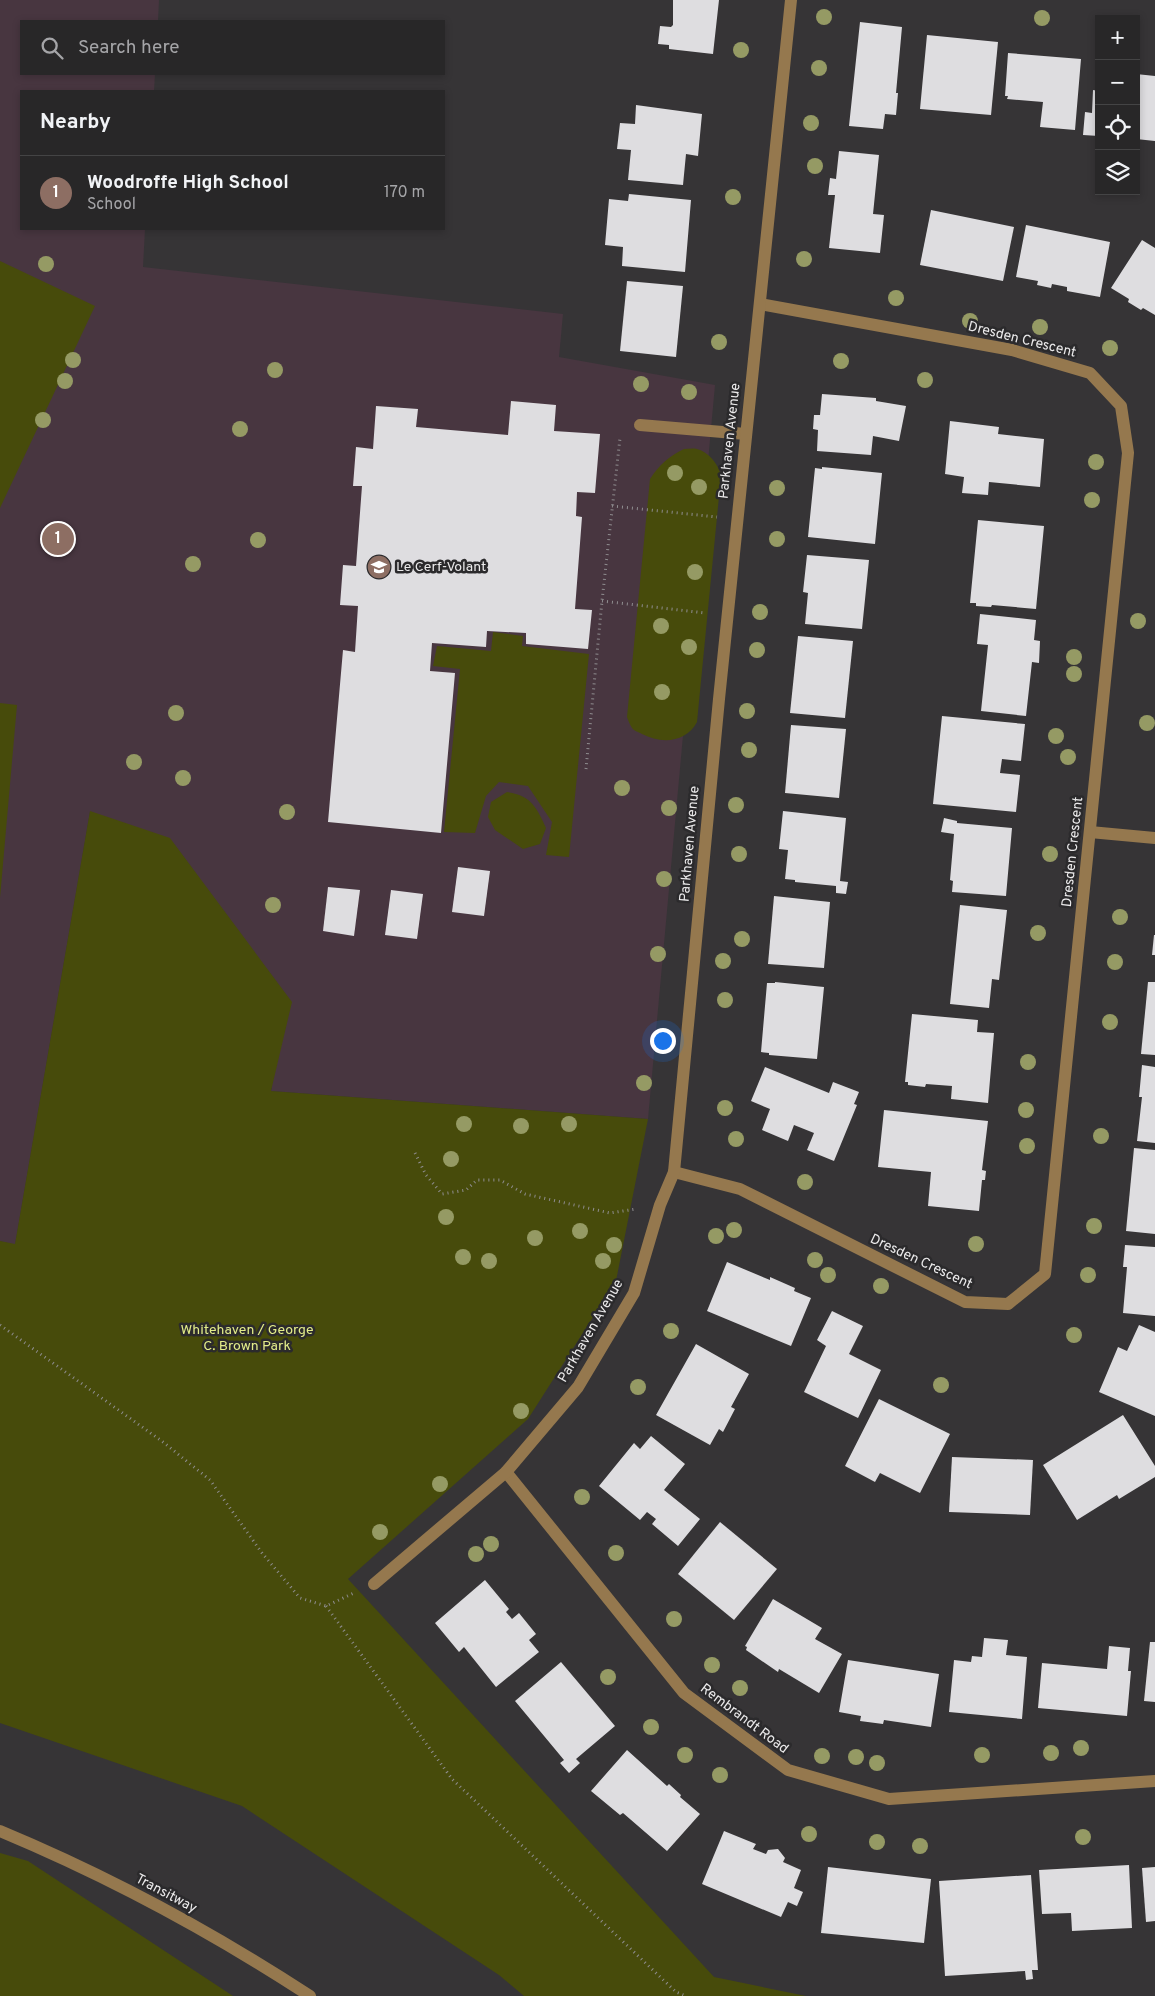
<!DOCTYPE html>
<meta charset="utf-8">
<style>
:root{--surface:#282728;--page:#302f30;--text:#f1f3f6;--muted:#a5a5a8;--line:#444445;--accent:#bca0f2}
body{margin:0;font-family:Overpass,sans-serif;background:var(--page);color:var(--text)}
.controls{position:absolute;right:15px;top:15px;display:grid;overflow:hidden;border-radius:0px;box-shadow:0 2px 8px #0003}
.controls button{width:45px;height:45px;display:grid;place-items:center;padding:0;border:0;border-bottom:1px solid var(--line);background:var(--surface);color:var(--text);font:25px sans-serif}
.you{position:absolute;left:662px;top:1040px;width:18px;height:18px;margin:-12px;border:4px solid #fff;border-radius:50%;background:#1a73e8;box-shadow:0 0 0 8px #1a73e833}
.badge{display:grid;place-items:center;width:32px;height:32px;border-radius:50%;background:var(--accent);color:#fff;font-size:16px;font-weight:700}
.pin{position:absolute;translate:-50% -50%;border:2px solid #fff;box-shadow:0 1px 5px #0006}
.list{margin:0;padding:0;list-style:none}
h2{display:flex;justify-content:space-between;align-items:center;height:65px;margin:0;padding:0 20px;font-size:21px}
h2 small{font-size:16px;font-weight:400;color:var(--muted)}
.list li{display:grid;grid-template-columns:32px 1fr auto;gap:15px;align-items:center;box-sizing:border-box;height:75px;padding:0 20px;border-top:1px solid var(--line)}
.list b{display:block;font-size:19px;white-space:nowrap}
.list p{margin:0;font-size:16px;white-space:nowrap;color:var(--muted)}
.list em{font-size:16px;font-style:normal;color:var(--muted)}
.icon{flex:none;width:28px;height:28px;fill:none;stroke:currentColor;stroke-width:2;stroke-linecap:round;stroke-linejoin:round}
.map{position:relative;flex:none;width:1155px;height:1996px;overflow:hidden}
.search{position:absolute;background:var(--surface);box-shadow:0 2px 8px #0003;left:20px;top:20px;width:425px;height:55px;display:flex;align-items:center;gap:12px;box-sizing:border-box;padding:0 18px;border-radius:0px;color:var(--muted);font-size:19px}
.panel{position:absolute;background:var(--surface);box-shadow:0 2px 8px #0003;left:20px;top:90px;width:425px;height:140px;border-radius:0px}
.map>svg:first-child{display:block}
.education{fill:#483640}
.green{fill:#474b0b}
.building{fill:#dedde0}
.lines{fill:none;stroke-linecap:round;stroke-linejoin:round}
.path{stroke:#8f8d8f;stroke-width:3;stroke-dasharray:1 4;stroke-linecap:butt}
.minor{stroke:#95784e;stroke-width:12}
.tree{fill:#959a64}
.labels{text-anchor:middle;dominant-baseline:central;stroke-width:5;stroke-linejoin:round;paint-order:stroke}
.street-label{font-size:14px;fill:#ebeaeb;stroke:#2b2a2c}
.poi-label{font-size:14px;fill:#ebeaeb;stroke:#2b2a2c;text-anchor:start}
.park-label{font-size:14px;fill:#e3ed8a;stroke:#2b2a2c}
</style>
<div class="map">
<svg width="1155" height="1996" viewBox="0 0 1155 1996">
<rect width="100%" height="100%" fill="#363436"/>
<polygon class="education" points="0,0 159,0 158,21 21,21 21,74 155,74 154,91 21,91 21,229 145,229 143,267 563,314 559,357 715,385 648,1119 271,1091 272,1087 90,812 15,1245 0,1241"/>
<g class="green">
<polygon points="0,261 95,306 0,508"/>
<path d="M684 449C688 449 693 448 697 449 709 452 719 465 721 476L697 722C686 743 661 744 642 734 639 732 634 731 632 728 630 725 628 720 627 717L650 479C659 465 669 456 684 449Z"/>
<polygon points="493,632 523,636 522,646 589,654 569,857 546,855 552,822 528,786 499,782 486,796 475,833 444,832 460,669 433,666 437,646 491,651"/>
<polygon points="0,703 17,705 0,898"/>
<path d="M507 792C531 795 537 808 546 828L540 844 523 849 495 830 488 817 491 802Z"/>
<polygon points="90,811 170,838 292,1002 271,1091 648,1119 616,1281 528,1419 348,1579 714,1977 806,1996 524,1996 499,1975 242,1806 0,1723 0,1241 15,1244"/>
<polygon points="0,1853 28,1861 233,1996 0,1996"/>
</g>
<g class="building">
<polygon points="673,0 719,0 713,54 669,49 669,45 658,44 660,26 671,27 673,25"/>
<polygon points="860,22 902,27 896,93 898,93 896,115 885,114 883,129 849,126"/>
<polygon points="927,35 998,42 991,115 920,109"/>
<polygon points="1008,53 1081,59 1075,130 1040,127 1043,102 1007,99 1008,96 1005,96"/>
<polygon points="1136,74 1155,76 1155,141 1136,139"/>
<polygon points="1093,90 1099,91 1099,136 1083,135 1085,112 1092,113"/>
<polygon points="636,105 702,114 698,156 686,154 683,185 628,180 631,150 617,149 620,123 635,124"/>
<polygon points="839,151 879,155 873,214 884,215 880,253 829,248 835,195 828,195 830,178 836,179"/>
<polygon points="629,194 691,200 685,272 622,266 623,247 605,245 609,199 628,201"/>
<polygon points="931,210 1014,227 1003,281 920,265"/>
<polygon points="1026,225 1110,242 1100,297 1067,291 1067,287 1052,284 1051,288 1037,285 1038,281 1016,277"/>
<polygon points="1142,240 1155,248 1155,315 1143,308 1141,310 1128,302 1129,299 1111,288"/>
<polygon points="627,281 683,286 676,357 620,351"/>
<polygon points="822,394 876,398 876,401 906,406 899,441 873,436 871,455 817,451 818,430 813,429 814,415 820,415"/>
<polygon points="511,401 556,405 554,431 600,434 595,493 577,492 576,516 582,517 575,609 592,610 588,649 526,644 526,633 487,631 486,647 432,643 430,671 455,673 441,833 328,822 343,650 355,652 358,606 340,605 343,565 356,566 362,486 353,486 356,447 373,449 376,406 418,409 416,427 508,435"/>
<polygon points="950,421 999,427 998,434 1044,439 1040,487 989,482 988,495 962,493 964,477 945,474"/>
<polygon points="822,467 882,473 875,544 808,537 815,468 822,469"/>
<polygon points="978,520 1044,526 1036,609 992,605 991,607 976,606 976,603 970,603"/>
<polygon points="807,555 869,560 862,629 805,624 808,593 803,592"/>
<polygon points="980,614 1036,620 1034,640 1040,641 1039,663 1032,662 1026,716 981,711 988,645 977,644"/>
<polygon points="798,636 853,641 845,718 790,713"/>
<polygon points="942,716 1025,724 1021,761 1002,759 1000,773 1020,775 1016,812 933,804"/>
<polygon points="791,725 846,729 839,798 785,793"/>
<polygon points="783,811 846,818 840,881 848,882 846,894 836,893 836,886 795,882 795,880 785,879 788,850 779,849"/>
<polygon points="944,818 957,821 957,823 1012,828 1006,896 952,892 953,881 950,880 954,834 941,832"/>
<polygon points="458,867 490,871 484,916 452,912"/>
<polygon points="328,887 360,890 354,936 323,931"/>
<polygon points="391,890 423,894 417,939 385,935"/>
<polygon points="774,896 830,902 824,968 768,964"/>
<polygon points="960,905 1007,910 999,980 992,979 989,1008 950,1004"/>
<polygon points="1154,935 1155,935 1155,955 1152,955"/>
<polygon points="775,982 824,987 817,1059 769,1055 769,1053 761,1052 767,983 775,983"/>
<polygon points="1148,982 1155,982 1155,1055 1141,1054"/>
<polygon points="912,1014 978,1020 977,1032 994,1033 988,1103 951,1099 952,1086 926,1084 925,1087 908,1085 908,1082 905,1082"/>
<polygon points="1142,1065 1155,1067 1155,1143 1137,1141 1142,1097 1139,1097"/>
<polygon points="765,1067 829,1093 833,1082 859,1092 854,1104 857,1105 834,1161 807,1150 814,1133 794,1125 788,1141 762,1130 770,1109 751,1101"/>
<polygon points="884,1110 988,1121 982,1170 986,1171 985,1180 982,1180 979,1211 928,1206 931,1172 878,1167"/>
<polygon points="1134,1148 1155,1150 1155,1234 1126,1231"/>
<polygon points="1125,1245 1155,1247 1155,1316 1123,1313 1127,1267 1123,1267"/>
<polygon points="727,1262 770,1280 770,1277 795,1288 794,1291 811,1298 791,1346 707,1311"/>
<polygon points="832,1311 863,1326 849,1354 881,1370 858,1418 804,1392 826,1346 817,1340"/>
<polygon points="1139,1325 1155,1332 1155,1416 1099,1392 1118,1347 1127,1351"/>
<polygon points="696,1344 749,1374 731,1407 735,1409 723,1432 719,1429 710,1445 656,1415"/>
<polygon points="879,1399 950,1434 920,1493 880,1473 875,1482 845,1466"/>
<polygon points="1123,1415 1155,1466 1155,1477 1119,1499 1117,1495 1077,1520 1043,1465"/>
<polygon points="651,1436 685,1464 664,1490 700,1519 678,1546 652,1524 656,1519 647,1512 640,1520 599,1486 634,1443 640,1449"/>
<polygon points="952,1457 1033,1460 1030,1515 949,1512"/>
<polygon points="720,1522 777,1569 734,1620 678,1574"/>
<polygon points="485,1580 509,1609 506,1612 512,1619 519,1613 536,1634 529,1640 539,1652 496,1687 464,1647 459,1652 435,1623"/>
<polygon points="773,1599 822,1628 815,1639 842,1654 819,1693 779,1669 778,1672 746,1650 747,1647 745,1646"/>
<polygon points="984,1638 1008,1640 1006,1655 1027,1657 1022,1719 949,1712 954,1660 971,1662 972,1656 982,1657"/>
<polygon points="1150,1642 1155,1642 1155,1702 1144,1701"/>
<polygon points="1109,1646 1130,1648 1128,1671 1131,1671 1127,1716 1038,1708 1042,1663 1107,1669"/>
<polygon points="848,1660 939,1674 931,1727 884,1720 883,1724 860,1721 861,1716 839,1712"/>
<polygon points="561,1662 615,1726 576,1759 580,1763 569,1773 560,1763 564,1760 515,1701"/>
<polygon points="627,1750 667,1786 669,1784 681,1795 680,1797 700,1814 667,1851 623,1813 620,1815 591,1791"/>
<polygon points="724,1831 756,1844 753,1849 766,1854 768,1850 778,1849 785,1858 783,1862 801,1870 794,1888 803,1892 797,1906 788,1902 781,1917 702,1884"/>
<polygon points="1129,1865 1132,1928 1072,1931 1071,1913 1042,1914 1039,1870"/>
<polygon points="828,1867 931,1879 924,1943 821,1933"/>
<polygon points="1155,1867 1155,1921 1146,1922 1142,1868"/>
<polygon points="1031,1875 1038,1970 1032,1970 1033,1979 1026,1980 1025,1971 945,1976 939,1881"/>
</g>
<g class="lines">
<g class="path">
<polyline points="612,506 717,517"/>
<polyline points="602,601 705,613"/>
<polyline points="586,769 602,601 620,438"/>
<polyline points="415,1153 426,1175 442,1194 466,1190 477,1180 500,1180 525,1194 610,1213 636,1209"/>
<polyline points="0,1325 163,1442 210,1480 262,1553 300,1598 326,1606 354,1593"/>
<polyline points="326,1606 452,1779 676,1992 686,1996"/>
</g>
<g class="minor">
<polyline points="640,425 746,434"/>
<polyline points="1090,832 1155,838"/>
<polyline points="674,1172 740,1189 965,1302 1008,1304 1045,1274 1128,453 1121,406 1090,373 1012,350 760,304"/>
<polyline points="506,1472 684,1693 788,1770 889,1799 1155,1781"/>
<polyline points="374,1584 506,1472 578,1387 634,1293 660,1205 674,1172 719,699 791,0"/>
<path d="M0 1831C108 1876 212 1932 310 1996"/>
</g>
</g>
<g class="tree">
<circle cx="824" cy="17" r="8"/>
<circle cx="1042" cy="18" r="8"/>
<circle cx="741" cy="50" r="8"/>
<circle cx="819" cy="68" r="8"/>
<circle cx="811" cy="123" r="8"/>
<circle cx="815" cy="166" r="8"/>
<circle cx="733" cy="197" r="8"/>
<circle cx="804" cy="259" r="8"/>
<circle cx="46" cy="264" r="8"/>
<circle cx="896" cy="298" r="8"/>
<circle cx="970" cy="321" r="8"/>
<circle cx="1040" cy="327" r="8"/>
<circle cx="719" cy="342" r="8"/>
<circle cx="1110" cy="348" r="8"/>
<circle cx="73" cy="360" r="8"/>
<circle cx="841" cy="361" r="8"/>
<circle cx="275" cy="370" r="8"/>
<circle cx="925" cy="380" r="8"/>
<circle cx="65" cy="381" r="8"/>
<circle cx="641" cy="384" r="8"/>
<circle cx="689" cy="392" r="8"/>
<circle cx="43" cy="420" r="8"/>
<circle cx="240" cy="429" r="8"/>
<circle cx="1096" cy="462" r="8"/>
<circle cx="675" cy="473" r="8"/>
<circle cx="699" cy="487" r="8"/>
<circle cx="777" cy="488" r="8"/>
<circle cx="1092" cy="500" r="8"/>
<circle cx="777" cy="539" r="8"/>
<circle cx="258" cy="540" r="8"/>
<circle cx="193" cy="564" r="8"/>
<circle cx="695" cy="572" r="8"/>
<circle cx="760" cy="612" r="8"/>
<circle cx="1138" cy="621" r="8"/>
<circle cx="661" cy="626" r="8"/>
<circle cx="689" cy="647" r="8"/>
<circle cx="757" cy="650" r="8"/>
<circle cx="1074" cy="657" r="8"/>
<circle cx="1074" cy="674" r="8"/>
<circle cx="662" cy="692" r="8"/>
<circle cx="747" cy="711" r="8"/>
<circle cx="176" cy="713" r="8"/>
<circle cx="1147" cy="723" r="8"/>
<circle cx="1056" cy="736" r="8"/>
<circle cx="749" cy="750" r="8"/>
<circle cx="1068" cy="757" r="8"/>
<circle cx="134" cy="762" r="8"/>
<circle cx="183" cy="778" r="8"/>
<circle cx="622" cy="788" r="8"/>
<circle cx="736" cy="805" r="8"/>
<circle cx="669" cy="808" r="8"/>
<circle cx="287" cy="812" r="8"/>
<circle cx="739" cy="854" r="8"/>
<circle cx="1050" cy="854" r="8"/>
<circle cx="664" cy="879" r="8"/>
<circle cx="273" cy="905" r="8"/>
<circle cx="1120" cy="917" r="8"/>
<circle cx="1038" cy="933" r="8"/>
<circle cx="742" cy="939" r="8"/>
<circle cx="658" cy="954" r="8"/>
<circle cx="723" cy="961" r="8"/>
<circle cx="1115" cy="962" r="8"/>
<circle cx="725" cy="1000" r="8"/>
<circle cx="1110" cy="1022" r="8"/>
<circle cx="1028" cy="1062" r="8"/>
<circle cx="644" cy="1083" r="8"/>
<circle cx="725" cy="1108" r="8"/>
<circle cx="1026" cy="1110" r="8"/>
<circle cx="464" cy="1124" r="8"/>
<circle cx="569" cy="1124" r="8"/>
<circle cx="521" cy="1126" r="8"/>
<circle cx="1101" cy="1136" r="8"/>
<circle cx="736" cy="1139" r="8"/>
<circle cx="1027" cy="1146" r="8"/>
<circle cx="451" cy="1159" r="8"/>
<circle cx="805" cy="1182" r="8"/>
<circle cx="446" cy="1217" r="8"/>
<circle cx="1094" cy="1226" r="8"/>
<circle cx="734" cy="1230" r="8"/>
<circle cx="580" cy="1231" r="8"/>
<circle cx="716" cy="1236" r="8"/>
<circle cx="535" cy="1238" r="8"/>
<circle cx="976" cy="1244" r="8"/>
<circle cx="614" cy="1245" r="8"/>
<circle cx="463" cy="1257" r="8"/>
<circle cx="815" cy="1260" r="8"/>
<circle cx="489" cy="1261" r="8"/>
<circle cx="603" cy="1261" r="8"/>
<circle cx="828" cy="1275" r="8"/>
<circle cx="1088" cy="1275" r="8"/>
<circle cx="881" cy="1286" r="8"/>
<circle cx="671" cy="1331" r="8"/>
<circle cx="1074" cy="1335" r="8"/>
<circle cx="941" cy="1385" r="8"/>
<circle cx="638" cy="1387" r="8"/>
<circle cx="521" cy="1411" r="8"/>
<circle cx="440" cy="1484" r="8"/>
<circle cx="582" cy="1497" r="8"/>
<circle cx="380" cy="1532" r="8"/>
<circle cx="491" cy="1544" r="8"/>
<circle cx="616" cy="1553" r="8"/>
<circle cx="476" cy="1554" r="8"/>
<circle cx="674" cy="1619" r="8"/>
<circle cx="712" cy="1665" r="8"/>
<circle cx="608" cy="1677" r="8"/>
<circle cx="740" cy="1688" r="8"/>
<circle cx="651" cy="1727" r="8"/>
<circle cx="1081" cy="1748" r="8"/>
<circle cx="1051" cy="1753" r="8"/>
<circle cx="685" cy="1755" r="8"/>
<circle cx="982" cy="1755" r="8"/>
<circle cx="822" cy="1756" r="8"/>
<circle cx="856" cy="1757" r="8"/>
<circle cx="877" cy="1763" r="8"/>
<circle cx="720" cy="1775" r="8"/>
<circle cx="809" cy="1834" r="8"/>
<circle cx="1083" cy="1837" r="8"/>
<circle cx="877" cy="1842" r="8"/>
<circle cx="920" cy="1846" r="8"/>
</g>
<defs>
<g id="school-disc" transform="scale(1.25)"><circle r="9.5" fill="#8d6e63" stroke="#2b2a2c"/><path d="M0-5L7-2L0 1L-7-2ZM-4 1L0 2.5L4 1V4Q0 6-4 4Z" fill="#fff"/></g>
</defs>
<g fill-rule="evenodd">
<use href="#school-disc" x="379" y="567"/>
</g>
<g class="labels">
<g class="street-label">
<text transform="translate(1022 340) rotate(14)">Dresden Crescent</text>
<text transform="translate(730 441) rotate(-84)">Parkhaven Avenue</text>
<text transform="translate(690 844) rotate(-85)">Parkhaven Avenue</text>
<text transform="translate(1073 852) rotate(-84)">Dresden Crescent</text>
<text transform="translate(921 1262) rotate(25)">Dresden Crescent</text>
<text transform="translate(591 1331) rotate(-60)">Parkhaven Avenue</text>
<text transform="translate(744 1719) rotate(37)">Rembrandt Road</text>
<text transform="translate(166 1894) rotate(28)">Transitway</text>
</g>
<g class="poi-label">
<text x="396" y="567">Le Cerf-Volant</text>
</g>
<g class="park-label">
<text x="247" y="1330">Whitehaven / George<tspan x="247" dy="16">C. Brown Park</tspan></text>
</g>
</g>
</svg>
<div class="controls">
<button>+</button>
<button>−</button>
<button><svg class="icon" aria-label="locate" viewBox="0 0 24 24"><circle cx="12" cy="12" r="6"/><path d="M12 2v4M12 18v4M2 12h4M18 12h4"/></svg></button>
<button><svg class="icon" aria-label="layers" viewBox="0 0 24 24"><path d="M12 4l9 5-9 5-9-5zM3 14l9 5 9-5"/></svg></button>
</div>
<div class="you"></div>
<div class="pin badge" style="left:58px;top:539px;background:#8d6e63">1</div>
<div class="search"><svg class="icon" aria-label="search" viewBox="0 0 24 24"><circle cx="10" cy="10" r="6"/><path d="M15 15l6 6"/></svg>Search here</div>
<section class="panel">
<h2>Nearby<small></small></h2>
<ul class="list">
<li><span class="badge" style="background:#8d6e63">1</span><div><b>Woodroffe High School</b><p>School</p></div><em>170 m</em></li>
</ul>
</section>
</div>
